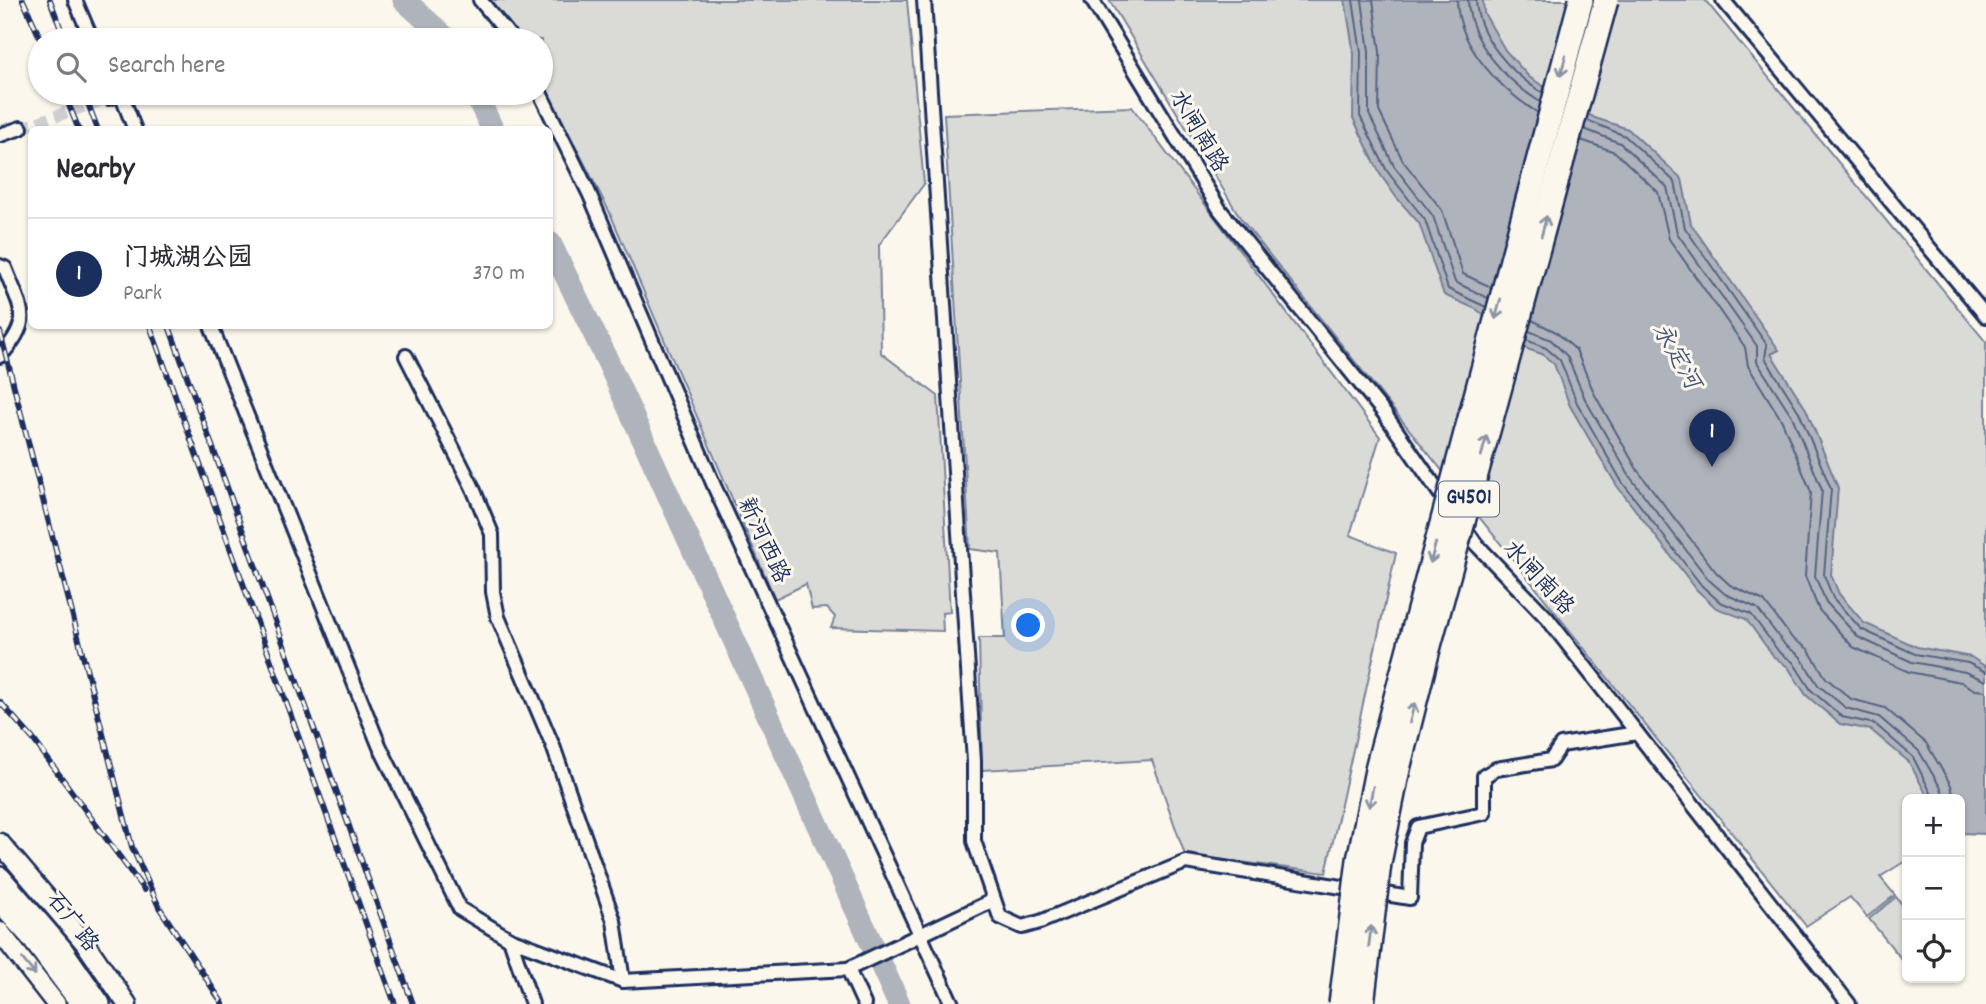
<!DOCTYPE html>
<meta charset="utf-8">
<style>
:root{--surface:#fff;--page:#f2f2f3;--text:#2b2b33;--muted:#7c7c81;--line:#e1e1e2;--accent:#1b2f5e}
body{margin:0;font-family:Dekko,"LXGW WenKai TC",sans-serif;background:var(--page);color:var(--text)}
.controls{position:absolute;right:21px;bottom:21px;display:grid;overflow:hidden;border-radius:10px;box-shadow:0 2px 5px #0004}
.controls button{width:63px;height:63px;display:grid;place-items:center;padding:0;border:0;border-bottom:2px solid var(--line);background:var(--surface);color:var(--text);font:35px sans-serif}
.you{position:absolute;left:1029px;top:626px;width:24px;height:24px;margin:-18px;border:5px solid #fff;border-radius:50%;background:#1a73e8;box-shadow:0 0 0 10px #1a73e833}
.badge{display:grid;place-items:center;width:46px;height:46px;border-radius:50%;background:var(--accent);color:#fff;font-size:23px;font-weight:700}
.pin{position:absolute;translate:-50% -58px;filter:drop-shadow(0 2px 4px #0008)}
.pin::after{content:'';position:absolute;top:37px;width:24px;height:21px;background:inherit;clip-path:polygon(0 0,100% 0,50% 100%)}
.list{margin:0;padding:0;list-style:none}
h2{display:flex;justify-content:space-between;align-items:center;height:91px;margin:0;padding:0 28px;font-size:30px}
h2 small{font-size:23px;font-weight:400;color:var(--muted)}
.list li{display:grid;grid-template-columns:46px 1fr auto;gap:21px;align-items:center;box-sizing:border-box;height:112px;padding:0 28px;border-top:2px solid var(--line)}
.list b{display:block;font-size:26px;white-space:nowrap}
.list p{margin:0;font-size:23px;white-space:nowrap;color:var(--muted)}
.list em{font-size:23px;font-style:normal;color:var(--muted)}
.icon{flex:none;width:38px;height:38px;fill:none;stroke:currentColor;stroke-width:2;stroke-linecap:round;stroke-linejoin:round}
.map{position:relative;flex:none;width:1986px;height:1004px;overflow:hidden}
.search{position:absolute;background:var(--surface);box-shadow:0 2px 5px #0004;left:28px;top:28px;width:525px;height:77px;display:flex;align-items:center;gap:18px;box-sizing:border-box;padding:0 24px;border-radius:38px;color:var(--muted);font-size:26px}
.panel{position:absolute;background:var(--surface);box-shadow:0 2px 5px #0004;left:28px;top:126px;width:525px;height:203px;border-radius:10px}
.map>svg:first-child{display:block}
.green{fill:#dadad7;stroke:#7a849a;stroke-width:2}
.water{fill:#afb3bb;stroke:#747e96;stroke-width:2}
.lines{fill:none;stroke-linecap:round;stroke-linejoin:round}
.shore{stroke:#566483;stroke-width:2}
.river{stroke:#afb3bb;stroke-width:23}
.minor-tunnel{stroke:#cecfd0;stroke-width:12;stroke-dasharray:12 6;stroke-linecap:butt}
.minor-casing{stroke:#1b2f5e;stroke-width:18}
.secondary-casing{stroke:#1b2f5e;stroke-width:23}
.primary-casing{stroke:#1b2f5e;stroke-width:26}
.minor{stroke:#fbf7ec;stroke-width:12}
.secondary{stroke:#fbf7ec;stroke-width:18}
.primary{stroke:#fbf7ec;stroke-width:21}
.rail-casing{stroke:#1b2f5e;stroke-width:6}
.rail{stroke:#fbf7ec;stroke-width:3.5;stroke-dasharray:10;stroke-linecap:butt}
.motorway-bridge-casing{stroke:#1b2f5e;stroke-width:28;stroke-linecap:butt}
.motorway-bridge{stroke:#fbf7ec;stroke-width:23}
.oneway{stroke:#8b93a5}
.labels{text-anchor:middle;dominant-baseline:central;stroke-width:6;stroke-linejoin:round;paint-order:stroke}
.shield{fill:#fbf7ec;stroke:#5e6b89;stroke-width:2}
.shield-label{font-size:21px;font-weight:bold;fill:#1b2f5e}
.street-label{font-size:23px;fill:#1b2f5e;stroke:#fbf7ec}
.water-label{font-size:24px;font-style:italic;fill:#47577a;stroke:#fbf7ec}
</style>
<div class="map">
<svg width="1986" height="1004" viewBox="0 0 1986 1004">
<rect width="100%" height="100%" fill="#fbf7ec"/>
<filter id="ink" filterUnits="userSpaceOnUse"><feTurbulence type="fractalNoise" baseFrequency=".0143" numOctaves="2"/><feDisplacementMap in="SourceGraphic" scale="14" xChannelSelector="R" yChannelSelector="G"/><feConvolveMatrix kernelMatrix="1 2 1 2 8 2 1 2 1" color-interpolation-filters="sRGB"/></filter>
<g filter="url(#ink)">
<g class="green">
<polygon points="488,0 907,0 924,184 879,245 881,353 938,396 950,612 942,613 943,631 831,628 835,617 827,608 812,609 806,584 775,599 610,213 541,79 541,40 521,40"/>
<polygon points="1109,0 1705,0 1986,342 1986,809 1960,799 1907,799 1907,860 1880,877 1895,895 1867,917 1850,897 1806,926 1241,219"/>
<polygon points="1132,107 1380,437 1350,535 1396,553 1326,873 1185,855 1152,760 982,770 979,638 1005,638 1000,553 970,549 944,114"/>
<polygon points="1896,897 1907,910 1907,966 1869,919"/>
</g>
<polygon class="water" points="1345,0 1483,0 1484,13 1505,50 1529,77 1595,118 1628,129 1682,179 1691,224 1779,350 1771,354 1806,409 1838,488 1831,575 1839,594 1864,623 1917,647 1971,657 1986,667 1986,834 1960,833 1960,799 1929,799 1909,762 1871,730 1840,724 1806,695 1788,667 1774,657 1746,619 1716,608 1697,590 1617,486 1570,406 1554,364 1542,354 1527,349 1476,309 1444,295 1419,223 1396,197 1380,174 1353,118 1354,54"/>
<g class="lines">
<g class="shore">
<polyline points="1353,0 1361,53 1360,116 1387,171 1425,220 1448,289 1486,307"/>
<polyline points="1362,0 1369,52 1369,114 1394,166 1433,216 1455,282 1488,298"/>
<polyline points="1373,0 1380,52 1379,111 1403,161 1442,210 1463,274 1491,287"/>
<path d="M1457 0C1458 47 1500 89 1538 113"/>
<path d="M1468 0C1469 42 1507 81 1540 102"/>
<path d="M1476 0C1477 37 1513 75 1543 93"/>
<polyline points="1587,120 1625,136 1675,182 1685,228 1767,345 1765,358 1799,412 1831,489 1824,575 1833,598 1861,629 1915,654 1968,663 1986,672"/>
<polyline points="1584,129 1620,143 1667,187 1677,233 1757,346 1757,362 1792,416 1822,490 1815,576 1826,602 1858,637 1912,662 1965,672 1986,681"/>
<polyline points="1581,140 1615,152 1658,192 1669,239 1745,347 1748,366 1782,421 1811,492 1805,576 1819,610 1853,647 1909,672 1961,682 1975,690 1986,691"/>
<polyline points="1532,320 1556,332 1576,350 1595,395 1638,471 1716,572 1730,585 1764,601 1792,638 1808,649 1826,678 1851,699 1885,708 1926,743 1951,785 1954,799"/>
<polyline points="1529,331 1551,340 1567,356 1585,399 1630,477 1709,580 1725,594 1757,608 1785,645 1800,656 1818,685 1846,708 1879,717 1919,751 1942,790 1943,799"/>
<polyline points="1526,340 1546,348 1560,360 1577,403 1622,482 1702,586 1720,602 1751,614 1779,652 1793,662 1811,690 1842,717 1875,724 1913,757 1934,799"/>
</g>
<g class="river">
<polyline points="404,0 448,40"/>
<polyline points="475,93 493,130"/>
<polyline points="550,243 608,362 899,1004"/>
</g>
<polyline class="minor-tunnel" points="21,128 109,98"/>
<g class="minor-casing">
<g id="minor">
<polyline points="75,0 92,40"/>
<polyline points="480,0 513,40"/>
<polyline points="924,0 974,761 974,841 1000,917 1022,927 1040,922 1186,862 1410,898 1412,843 1418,827 1484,813 1484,776 1496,769 1551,760 1561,745 1637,733"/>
<polyline points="1092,0 1220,210 1384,413 1448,505"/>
<polyline points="1723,0 1986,316"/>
<polyline points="540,93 589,193 715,488 952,1004"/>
<polyline points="109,98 121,94 135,130"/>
<polyline points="0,135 21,128"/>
<path d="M0 266 5 268C21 310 34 320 0 356"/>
<polyline points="211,326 379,745 460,909 510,939 623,981 848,969"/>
<polyline points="406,356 472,486 492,534 493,592 498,617 553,746 614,921 623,981"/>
<polyline points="1463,526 1476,544 1547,618 1849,1004"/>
<polyline points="510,939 532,1004"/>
<polyline points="848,969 992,901"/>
<polyline points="848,969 864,1004"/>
</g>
</g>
<g class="secondary-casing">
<g id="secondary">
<polyline points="0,843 85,943 127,1004"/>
<polyline points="0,932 56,1004"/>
</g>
</g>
<g class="primary-casing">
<g id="primary">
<polyline points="0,878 61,949 99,1004"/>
<polyline points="0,902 31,936 82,1004"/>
</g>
</g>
<use href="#minor" class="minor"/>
<use href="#secondary" class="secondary"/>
<use href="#primary" class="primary"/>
<g class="rail-casing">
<g id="rail">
<polyline points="23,0 41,40"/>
<polyline points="50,0 65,40"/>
<polyline points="64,93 79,130"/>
<polyline points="84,93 98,130"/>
<polyline points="150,326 395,1004"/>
<polyline points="169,326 413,1004"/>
<polyline points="0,332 132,847 159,907 223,1004"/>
<polyline points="0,702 33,739 144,890"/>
</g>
</g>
<use href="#rail" class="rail"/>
<g class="motorway-bridge-casing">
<g id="motorway-bridge">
<polyline points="1341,1004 1359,860 1378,765 1581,0"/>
<polyline points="1362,1004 1379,863 1398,769 1427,653 1606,0"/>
</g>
</g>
<use href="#motorway-bridge" class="motorway-bridge"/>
</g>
<defs><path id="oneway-shaft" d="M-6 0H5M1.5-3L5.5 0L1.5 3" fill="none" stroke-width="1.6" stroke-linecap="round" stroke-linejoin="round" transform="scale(1.75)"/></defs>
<g class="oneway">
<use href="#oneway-shaft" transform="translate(1563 66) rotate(105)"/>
<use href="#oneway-shaft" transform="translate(1544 226) rotate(-75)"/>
<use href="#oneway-shaft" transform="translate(1498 309) rotate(105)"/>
<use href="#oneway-shaft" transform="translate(1484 446) rotate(-75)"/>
<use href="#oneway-shaft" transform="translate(1433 553) rotate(105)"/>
<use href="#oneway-shaft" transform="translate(1412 713) rotate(-76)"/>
<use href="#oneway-shaft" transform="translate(1371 797) rotate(101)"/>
<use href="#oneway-shaft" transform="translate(1370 936) rotate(-83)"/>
<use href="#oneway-shaft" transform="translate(29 967) rotate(51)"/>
</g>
</g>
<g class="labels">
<rect class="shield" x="1439" y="481.5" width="60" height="35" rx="5"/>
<g class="shield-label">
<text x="1469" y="499">G4501</text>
</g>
<g class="street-label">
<text transform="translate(1197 132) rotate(59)">水闸南路</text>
<text transform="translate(762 541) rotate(65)">新河西路</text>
<text transform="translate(1537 579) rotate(47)">水闸南路</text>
<text transform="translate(71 923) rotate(52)">石广路</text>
</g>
<g class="water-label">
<text transform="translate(1675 357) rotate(60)">永定河</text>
</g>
</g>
</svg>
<div class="controls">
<button>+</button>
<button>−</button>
<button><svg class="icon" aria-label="locate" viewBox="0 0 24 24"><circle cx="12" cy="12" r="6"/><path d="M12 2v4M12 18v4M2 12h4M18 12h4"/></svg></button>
</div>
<div class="you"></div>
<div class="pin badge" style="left:1712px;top:467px">1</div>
<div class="search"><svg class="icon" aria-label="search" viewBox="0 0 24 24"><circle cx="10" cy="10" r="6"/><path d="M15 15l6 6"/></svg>Search here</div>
<section class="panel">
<h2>Nearby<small></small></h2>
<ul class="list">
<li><span class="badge">1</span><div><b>门城湖公园</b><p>Park</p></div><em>370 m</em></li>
</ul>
</section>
</div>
